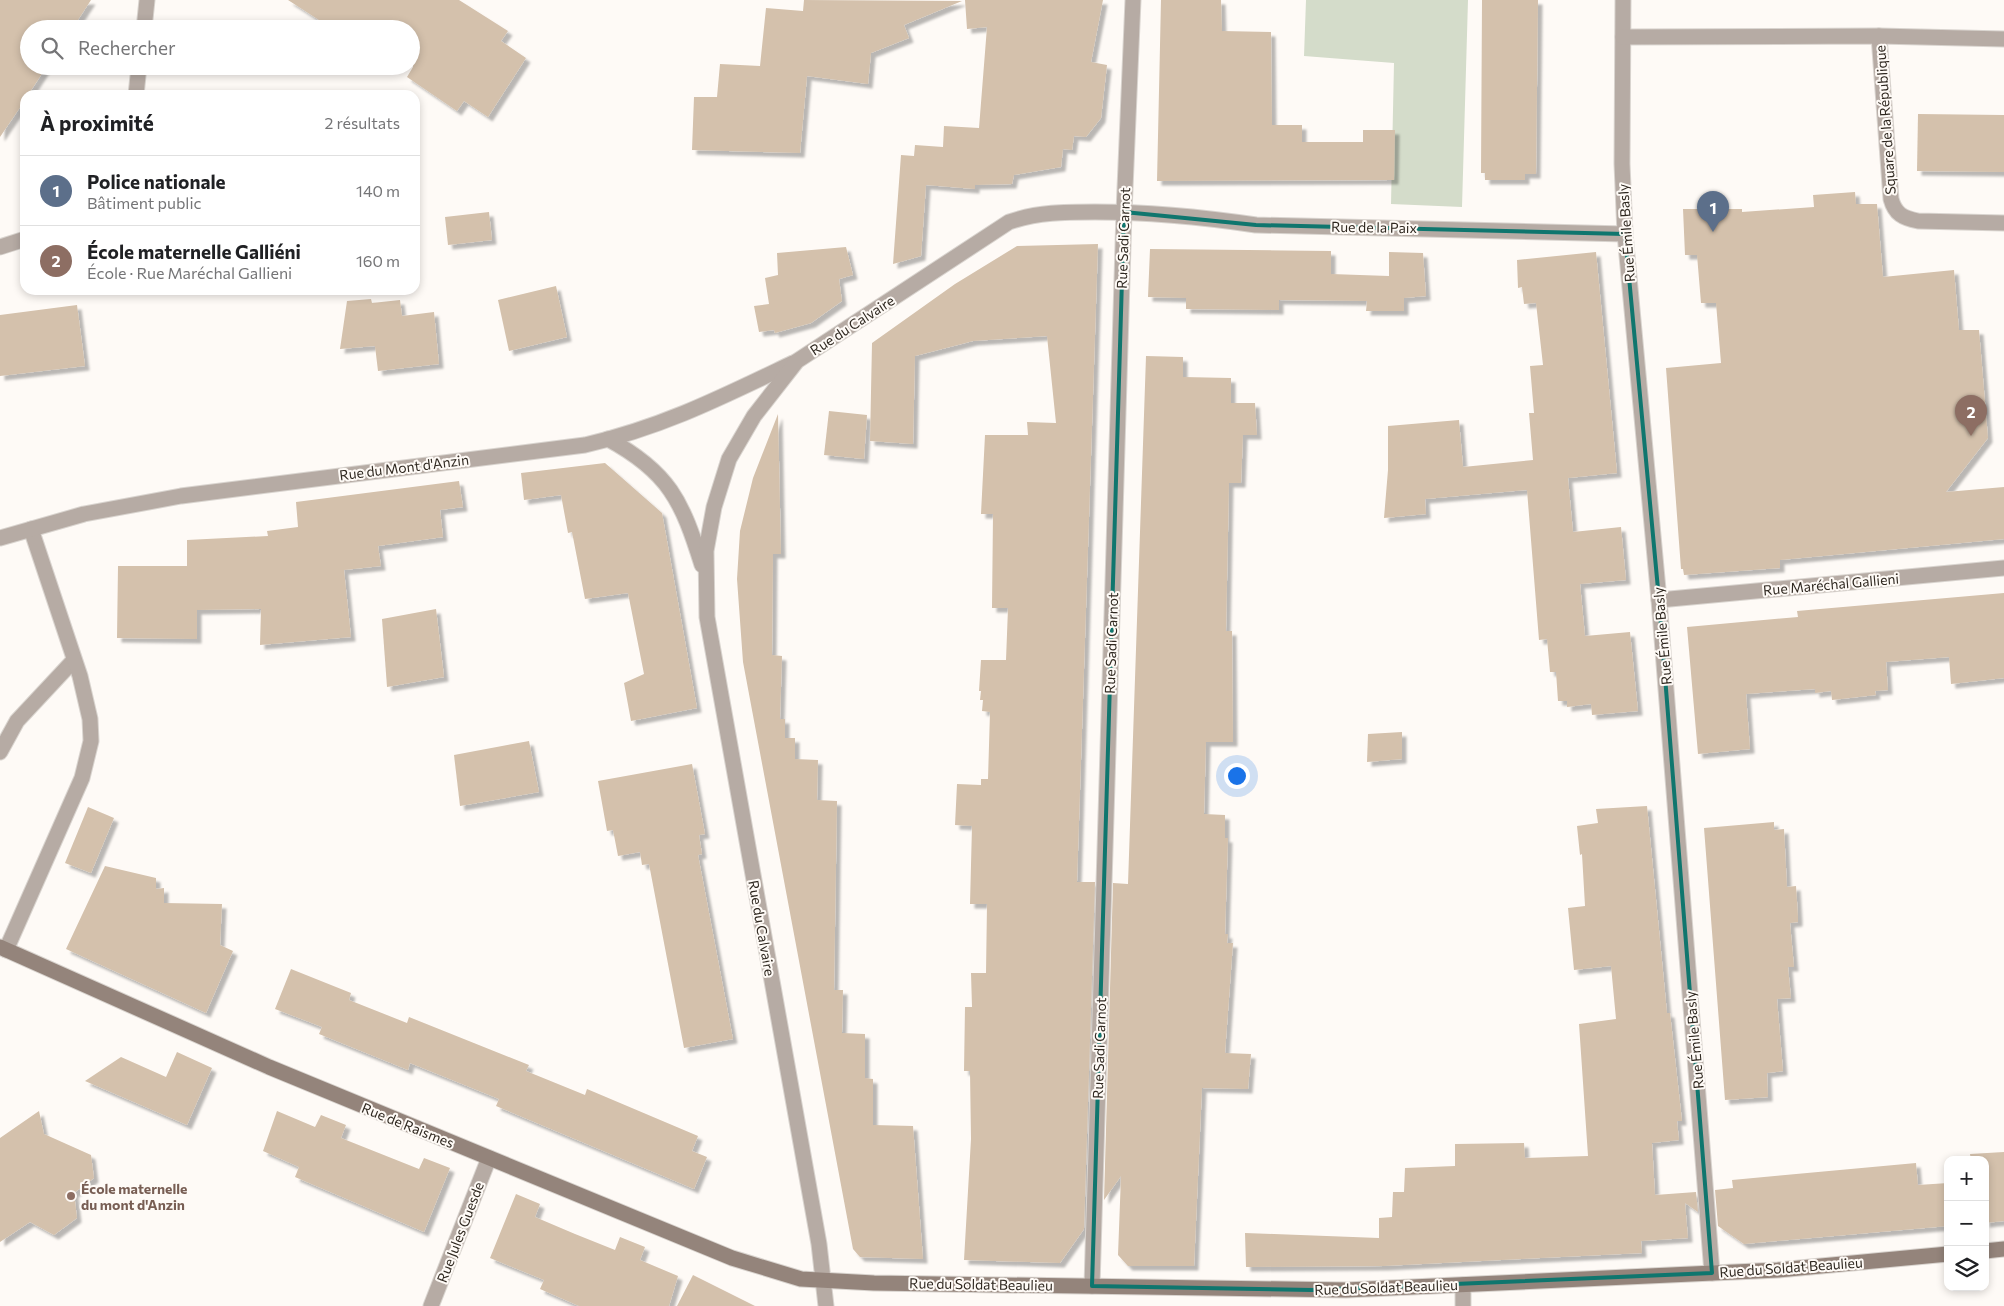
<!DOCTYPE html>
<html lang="fr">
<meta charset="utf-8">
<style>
:root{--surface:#fff;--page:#f2f2f2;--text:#202124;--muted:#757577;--line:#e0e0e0;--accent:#b45309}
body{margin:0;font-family:Commissioner,sans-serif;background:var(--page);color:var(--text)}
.controls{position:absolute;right:15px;bottom:15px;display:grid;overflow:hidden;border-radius:10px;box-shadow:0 2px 8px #0003}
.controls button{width:45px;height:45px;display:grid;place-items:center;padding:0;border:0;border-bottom:1px solid var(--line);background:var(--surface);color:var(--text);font:25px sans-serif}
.you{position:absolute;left:1236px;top:775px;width:18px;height:18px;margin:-12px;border:4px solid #fff;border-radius:50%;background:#1a73e8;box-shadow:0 0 0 8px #1a73e833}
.badge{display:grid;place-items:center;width:32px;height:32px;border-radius:50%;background:var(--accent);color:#fff;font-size:16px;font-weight:700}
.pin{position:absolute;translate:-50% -41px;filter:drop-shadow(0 1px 2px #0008)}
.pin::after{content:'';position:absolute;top:26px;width:18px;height:15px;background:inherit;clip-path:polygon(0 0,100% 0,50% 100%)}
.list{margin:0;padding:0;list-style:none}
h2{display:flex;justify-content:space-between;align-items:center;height:65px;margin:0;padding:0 20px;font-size:21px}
h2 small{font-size:16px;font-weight:400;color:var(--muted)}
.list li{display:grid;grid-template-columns:32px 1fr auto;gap:15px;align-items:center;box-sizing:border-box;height:70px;padding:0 20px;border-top:1px solid var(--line)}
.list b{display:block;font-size:19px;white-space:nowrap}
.list p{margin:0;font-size:16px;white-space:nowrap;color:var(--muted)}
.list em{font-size:16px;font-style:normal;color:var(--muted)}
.icon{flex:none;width:28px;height:28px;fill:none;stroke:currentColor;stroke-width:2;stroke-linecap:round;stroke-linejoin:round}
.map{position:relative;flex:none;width:2004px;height:1306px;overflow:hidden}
.search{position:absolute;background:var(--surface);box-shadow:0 2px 8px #0003;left:20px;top:20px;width:400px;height:55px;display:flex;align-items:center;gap:12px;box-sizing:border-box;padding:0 18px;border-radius:28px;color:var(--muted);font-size:19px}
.panel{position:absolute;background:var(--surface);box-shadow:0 2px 8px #0003;left:20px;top:90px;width:400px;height:205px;border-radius:15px}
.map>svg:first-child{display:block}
.green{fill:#d4dcca}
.building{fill:#d4c1ac;filter:url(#shadow)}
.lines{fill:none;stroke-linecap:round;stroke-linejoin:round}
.lane-casing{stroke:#d9d4cf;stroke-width:17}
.street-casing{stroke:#d9d4cf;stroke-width:17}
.secondary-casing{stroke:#d9d4cf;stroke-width:17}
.lane{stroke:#b6aba4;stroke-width:15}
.street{stroke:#b6aba4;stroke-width:15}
.secondary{stroke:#94847b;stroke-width:15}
.marked{fill:none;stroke:#0f766e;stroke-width:4;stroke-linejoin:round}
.education-dot{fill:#8d6e63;stroke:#fefaf6;stroke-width:2}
.labels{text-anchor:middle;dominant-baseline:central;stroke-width:4;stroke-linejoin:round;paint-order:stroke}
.street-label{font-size:14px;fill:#2f2820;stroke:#fefaf6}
.education-label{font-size:14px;font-weight:bold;fill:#785e54;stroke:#fefaf6;text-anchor:start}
</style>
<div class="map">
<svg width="2004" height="1306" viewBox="0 0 2004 1306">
<defs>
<filter id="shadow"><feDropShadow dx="4.5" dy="4.5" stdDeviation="1" flood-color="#0004"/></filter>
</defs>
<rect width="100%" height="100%" fill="#fefaf6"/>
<polygon class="green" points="1306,0 1468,0 1462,207 1391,204 1394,63 1304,56"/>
<g class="building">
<polygon points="0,0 91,0 72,29 29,29 29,66 47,66 28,95 25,95 25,100 0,137"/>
<polygon points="288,0 459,0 508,31 501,41 526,58 488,117 464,101 457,111 407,77 413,67 411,29 333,29"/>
<polygon points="804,0 962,1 904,25 909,38 871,53 868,84 807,76 800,153 692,150 694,97 717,97 720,64 760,66 766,8 803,11"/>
<polygon points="965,0 1103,0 1091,62 1107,65 1101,118 1086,137 1074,136 1072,150 1063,149 1061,167 1014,175 1012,184 975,185 975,189 926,185 921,256 893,264 901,155 914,156 915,145 943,147 944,126 979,128 987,27 967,29"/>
<polygon points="1161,0 1221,0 1222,31 1271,32 1272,125 1302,125 1302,142 1363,142 1363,130 1395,130 1394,180 1157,181"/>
<polygon points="1482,0 1538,0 1536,174 1525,174 1525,180 1485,180 1485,173 1481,173"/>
<polygon points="1918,114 2004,115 2004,172 1917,171"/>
<polygon points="1855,192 1856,204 1877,204 1883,277 1954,270 1959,330 1979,330 1988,438 1946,492 2004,487 2004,539 1780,560 1780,568 1684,575 1683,569 1681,569 1666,368 1721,363 1716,303 1701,303 1697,255 1685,255 1683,209 1742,209 1742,212 1814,207 1813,195"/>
<polygon points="489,212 492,240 448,245 445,217"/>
<polygon points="1098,244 1077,882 1095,882 1084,1229 1060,1263 964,1260 971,1139 970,1071 964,1071 965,1007 972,1007 971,973 986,973 987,904 970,904 972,826 955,825 957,784 981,785 981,779 988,779 990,712 982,711 983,700 980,700 981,691 979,691 981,660 1006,660 1008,608 992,608 993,514 981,514 985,435 1028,435 1027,422 1056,423 1047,336 973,341 915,356 913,444 870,441 872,343 955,284 1017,246"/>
<polygon points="846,247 853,275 839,279 842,301 811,323 775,333 774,330 759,332 754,306 769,304 765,278 778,275 777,253"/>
<polygon points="1150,249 1331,251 1331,274 1389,276 1389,252 1423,253 1426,296 1404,298 1404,311 1366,311 1367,301 1279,300 1279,310 1186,309 1186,298 1148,297"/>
<polygon points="1596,252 1617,473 1568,478 1573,532 1621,527 1626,580 1580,584 1585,636 1630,632 1638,711 1592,715 1591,704 1567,707 1567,701 1558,701 1556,672 1550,672 1547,639 1539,640 1527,490 1425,499 1426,514 1384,518 1388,470 1388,426 1459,420 1463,467 1533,460 1529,413 1534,413 1530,366 1543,365 1536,303 1524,304 1522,287 1518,288 1517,260"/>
<polygon points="556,286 567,337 509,351 498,300"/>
<polygon points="371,299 372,303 400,300 402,316 434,312 439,364 378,371 375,346 340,349 347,301"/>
<polygon points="77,305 85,366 0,376 0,315"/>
<polygon points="1146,356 1183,357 1183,377 1231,378 1231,403 1255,403 1257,435 1243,435 1241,483 1229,483 1226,631 1232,631 1233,742 1206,742 1204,814 1225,815 1225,838 1228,838 1225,934 1228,934 1227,943 1233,943 1225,1053 1251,1054 1248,1089 1202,1088 1194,1266 1128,1266 1118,1255 1121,1176 1104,1200 1113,883 1128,884"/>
<polygon points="829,411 867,415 864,459 824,455"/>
<polygon points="778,414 781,554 773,554 772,655 782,656 780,719 785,719 785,738 795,738 795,759 818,760 817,800 837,801 834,990 843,990 842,1033 865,1034 865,1078 873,1079 873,1125 913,1126 923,1259 860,1257 853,1249 743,662 737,579 740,531 753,478"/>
<polygon points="605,463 662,513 697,708 631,721 624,683 644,674 628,593 585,599 572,532 568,533 561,495 524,500 521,473"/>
<polygon points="459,481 463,507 440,510 443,537 378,546 381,566 344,570 351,637 260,645 261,609 197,610 197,639 117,638 118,566 187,566 187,540 268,536 267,531 298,527 296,502"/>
<polygon points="2004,593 2004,678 1951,684 1949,657 1886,662 1888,690 1875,691 1876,695 1832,700 1831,691 1815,693 1815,689 1746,694 1750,749 1698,754 1687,627 1798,617 1797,611"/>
<polygon points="436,609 444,677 387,687 382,619"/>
<polygon points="1402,732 1402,759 1367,762 1368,734"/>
<polygon points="529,741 539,792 460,806 454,755"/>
<polygon points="692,764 705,834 699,835 702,854 698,855 733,1039 684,1048 649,864 642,865 640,852 618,856 613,830 607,831 598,781"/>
<polygon points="1647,806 1667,1013 1670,1013 1682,1121 1677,1121 1679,1140 1652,1143 1655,1195 1696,1192 1698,1212 1685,1203 1688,1238 1641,1241 1642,1253 1383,1266 1246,1267 1245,1233 1379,1238 1379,1218 1392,1217 1393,1192 1404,1192 1405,1168 1455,1166 1455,1144 1524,1143 1525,1158 1588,1156 1579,1024 1616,1019 1611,966 1574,970 1568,908 1585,906 1582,854 1580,855 1577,826 1598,823 1596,809"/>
<polygon points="88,807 114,818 91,873 65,863"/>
<polygon points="1774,822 1774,830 1784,829 1787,887 1796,886 1798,917 1798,922 1790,923 1794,967 1788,967 1791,998 1777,999 1783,1071 1767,1073 1768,1097 1725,1100 1704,828"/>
<polygon points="105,866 156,878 156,889 164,888 164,903 222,904 220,945 233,951 206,1013 66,949"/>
<polygon points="291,969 351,993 349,1000 407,1023 409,1017 529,1065 526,1071 585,1095 587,1089 698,1136 692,1151 707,1157 694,1189 496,1106 499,1099 410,1063 408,1070 319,1034 322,1027 275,1009"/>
<polygon points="177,1052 212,1068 187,1125 85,1081 121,1057 166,1077"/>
<polygon points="39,1111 44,1134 91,1155 94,1178 74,1193 77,1218 54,1235 30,1222 0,1242 0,1138"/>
<polygon points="277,1111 315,1127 321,1115 346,1125 341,1138 419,1169 424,1158 450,1168 424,1232 295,1177 299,1167 263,1151"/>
<polygon points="2004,1152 2004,1221 1985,1223 1985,1160 1971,1160 1970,1154"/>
<polygon points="1916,1163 1918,1185 1948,1183 1948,1226 1744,1244 1718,1226 1715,1190 1733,1188 1732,1180"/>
<polygon points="516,1194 540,1204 535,1217 575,1234 615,1250 620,1237 645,1247 640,1260 678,1276 669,1306 579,1306 540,1289 544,1280 490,1258"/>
<polygon points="693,1275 755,1306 677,1306"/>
</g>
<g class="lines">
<g class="lane-casing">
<g id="lane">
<polyline points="0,752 17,721 74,660"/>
<polyline points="6,950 82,778 91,741 90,719 80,676 31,529"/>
</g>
</g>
<g class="street-casing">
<g id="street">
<polyline points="1623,0 1622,164 1625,234 1659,600 1712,1273"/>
<polyline points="144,29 147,0"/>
<path d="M1879 36 1891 199C1895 214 1903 218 1918 221L2004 223"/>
<polyline points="1623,37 1879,36 2004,39"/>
<polyline points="136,95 139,66"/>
<polyline points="0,247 25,239"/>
<path d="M608 439C669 472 682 501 702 565"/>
<path d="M0 538 84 514 181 496 585 445C663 427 722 397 793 363"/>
<polyline points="1659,600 2004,568"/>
<polyline points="1092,1286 1124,212 1133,0"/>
<polyline points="431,1306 489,1158"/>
<path d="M826 1306 819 1244 707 617 706 551 714 507 729 459 754 416 797 361 1009 222C1038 212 1065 212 1095 212 1149 212 1202 217 1256 225L1625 234"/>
<polyline points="1463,1306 1463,1285"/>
</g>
</g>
<g class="secondary-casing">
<g id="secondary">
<polyline points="0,947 269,1067 732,1258 801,1279 874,1283 1346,1290 1778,1270 1948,1254"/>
<polyline points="1985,1251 2004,1249"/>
</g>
</g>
<use href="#lane" class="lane"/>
<use href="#street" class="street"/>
<use href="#secondary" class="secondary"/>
</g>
<path class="marked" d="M1124 212 1256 225 1625 234 1659 600 1712 1273 1312 1290 1092 1286Z"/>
<circle class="education-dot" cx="71" cy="1196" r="5"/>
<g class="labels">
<g class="street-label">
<text transform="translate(1885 120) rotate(-94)">Square de la République</text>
<text transform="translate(1374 227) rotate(1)">Rue de la Paix</text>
<text transform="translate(1626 233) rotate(-94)">Rue Émile Basly</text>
<text transform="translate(1123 238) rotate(-88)">Rue Sadi Carnot</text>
<text transform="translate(852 325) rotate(-33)">Rue du Calvaire</text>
<text transform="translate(404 467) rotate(-7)">Rue du Mont d'Anzin</text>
<text transform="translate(1831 584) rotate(-5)">Rue Maréchal Gallieni</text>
<text transform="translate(1662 636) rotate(-95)">Rue Émile Basly</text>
<text transform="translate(1111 643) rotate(-88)">Rue Sadi Carnot</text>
<text transform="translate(762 928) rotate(80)">Rue du Calvaire</text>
<text transform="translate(1694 1040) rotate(-95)">Rue Émile Basly</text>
<text transform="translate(1099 1048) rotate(-88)">Rue Sadi Carnot</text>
<text transform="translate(408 1125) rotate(22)">Rue de Raismes</text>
<text transform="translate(460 1232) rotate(-69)">Rue Jules Guesde</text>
<text transform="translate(1791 1267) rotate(-4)">Rue du Soldat Beaulieu</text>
<text transform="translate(981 1284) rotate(1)">Rue du Soldat Beaulieu</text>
<text transform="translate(1386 1287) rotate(-2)">Rue du Soldat Beaulieu</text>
</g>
<g class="education-label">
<text x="81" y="1188">École maternelle<tspan x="81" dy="16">du mont d'Anzin</tspan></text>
</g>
</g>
</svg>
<div class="controls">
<button>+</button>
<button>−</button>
<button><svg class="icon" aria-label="layers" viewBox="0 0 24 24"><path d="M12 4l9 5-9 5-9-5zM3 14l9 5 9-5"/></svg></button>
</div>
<div class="you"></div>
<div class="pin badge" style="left:1713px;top:232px;background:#5c6f8a">1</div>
<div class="pin badge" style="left:1971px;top:436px;background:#8d6e63">2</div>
<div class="search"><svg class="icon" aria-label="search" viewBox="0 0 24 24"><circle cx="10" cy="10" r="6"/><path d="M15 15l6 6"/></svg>Rechercher</div>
<section class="panel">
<h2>À proximité<small>2 résultats</small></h2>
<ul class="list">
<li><span class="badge" style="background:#5c6f8a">1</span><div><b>Police nationale</b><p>Bâtiment public</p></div><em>140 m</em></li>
<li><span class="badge" style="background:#8d6e63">2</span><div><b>École maternelle Galliéni</b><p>École · Rue Maréchal Gallieni</p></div><em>160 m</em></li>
</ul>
</section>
</div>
